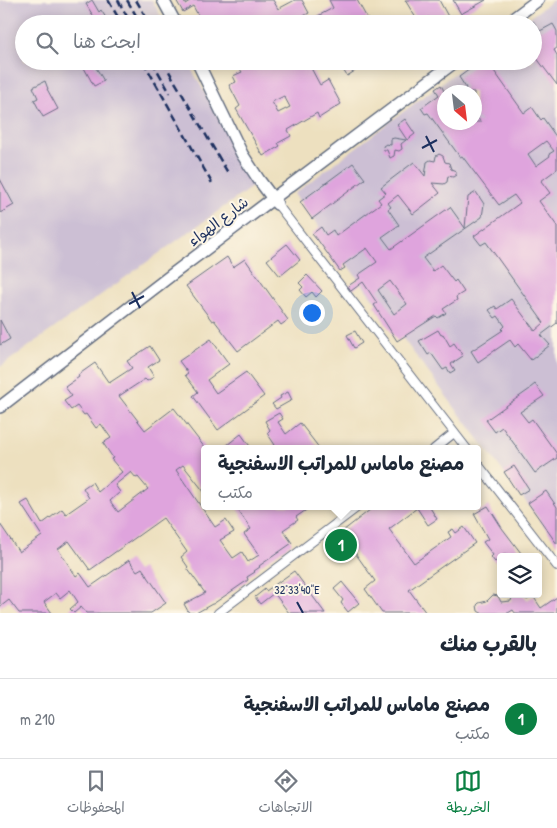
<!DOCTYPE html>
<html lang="ar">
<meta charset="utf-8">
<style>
:root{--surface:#fff;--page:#f2f2f3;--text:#1f2937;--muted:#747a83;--line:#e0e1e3;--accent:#0b8043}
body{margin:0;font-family:"Patrick Hand","Playpen Sans Arabic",sans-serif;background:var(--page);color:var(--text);direction:rtl}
.controls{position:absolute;right:15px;bottom:15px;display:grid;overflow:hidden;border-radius:5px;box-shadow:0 2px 12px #0003}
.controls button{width:45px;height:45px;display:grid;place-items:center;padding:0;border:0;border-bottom:1px solid var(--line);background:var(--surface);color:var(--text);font:25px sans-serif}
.compass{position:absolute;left:437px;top:85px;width:45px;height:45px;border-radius:50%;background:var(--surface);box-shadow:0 2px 12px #0003;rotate:152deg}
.you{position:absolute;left:311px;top:312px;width:18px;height:18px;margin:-12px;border:4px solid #fff;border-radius:50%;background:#1a73e8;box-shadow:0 0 0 8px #1a73e833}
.badge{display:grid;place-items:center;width:32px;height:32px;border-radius:50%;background:var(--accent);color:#fff;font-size:16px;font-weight:700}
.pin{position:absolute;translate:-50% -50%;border:2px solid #fff;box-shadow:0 1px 5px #0006}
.popup{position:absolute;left:201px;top:445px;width:280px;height:65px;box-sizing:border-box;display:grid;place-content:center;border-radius:5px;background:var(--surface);filter:drop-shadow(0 1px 4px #0005);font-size:16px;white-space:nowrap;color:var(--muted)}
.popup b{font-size:19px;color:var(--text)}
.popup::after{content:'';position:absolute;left:50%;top:100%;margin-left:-10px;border:10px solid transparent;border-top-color:var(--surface)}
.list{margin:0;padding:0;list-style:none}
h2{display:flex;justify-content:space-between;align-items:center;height:65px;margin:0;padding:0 20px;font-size:21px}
h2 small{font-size:16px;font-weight:400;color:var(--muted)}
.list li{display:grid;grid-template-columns:32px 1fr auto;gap:15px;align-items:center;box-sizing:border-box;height:80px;padding:0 20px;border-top:1px solid var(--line)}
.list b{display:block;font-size:19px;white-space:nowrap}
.list p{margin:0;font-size:16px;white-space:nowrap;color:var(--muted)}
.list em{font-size:16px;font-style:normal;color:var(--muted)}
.icon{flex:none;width:28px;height:28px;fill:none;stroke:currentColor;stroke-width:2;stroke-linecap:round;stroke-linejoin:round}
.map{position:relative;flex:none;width:557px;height:613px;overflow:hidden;direction:ltr}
.search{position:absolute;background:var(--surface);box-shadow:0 2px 12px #0003;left:15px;right:15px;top:15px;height:55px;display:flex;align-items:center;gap:12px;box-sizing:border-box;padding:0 18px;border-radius:28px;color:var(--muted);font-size:19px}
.sheet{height:145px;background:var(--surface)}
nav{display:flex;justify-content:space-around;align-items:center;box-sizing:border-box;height:70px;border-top:1px solid var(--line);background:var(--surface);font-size:14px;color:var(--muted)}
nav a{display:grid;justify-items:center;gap:2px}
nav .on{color:var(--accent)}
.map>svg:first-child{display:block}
.industrial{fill:#ccbfd4;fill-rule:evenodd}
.building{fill:#dfa4dd;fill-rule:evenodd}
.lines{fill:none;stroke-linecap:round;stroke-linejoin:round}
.street-casing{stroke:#646d80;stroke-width:10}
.secondary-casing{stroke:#646d80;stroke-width:14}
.street{stroke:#fff;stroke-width:8}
.secondary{stroke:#fff;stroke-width:11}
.rail{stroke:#1b2f5e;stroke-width:2.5;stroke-dasharray:8 4;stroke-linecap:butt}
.ticks{fill:none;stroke:#1b2f5e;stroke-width:2}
.labels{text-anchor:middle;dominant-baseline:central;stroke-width:4;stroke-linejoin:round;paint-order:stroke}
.street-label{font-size:15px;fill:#1b2f5e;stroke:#fcf5e5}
.ticks-label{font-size:12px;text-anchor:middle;fill:#1b2f5e;stroke:#fcf5e5;stroke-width:4;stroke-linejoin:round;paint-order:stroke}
</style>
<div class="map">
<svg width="557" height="613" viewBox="0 0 557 613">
<rect width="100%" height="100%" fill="#fcf5e5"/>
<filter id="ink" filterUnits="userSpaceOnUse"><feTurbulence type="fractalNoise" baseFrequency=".02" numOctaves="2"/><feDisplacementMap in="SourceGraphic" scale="10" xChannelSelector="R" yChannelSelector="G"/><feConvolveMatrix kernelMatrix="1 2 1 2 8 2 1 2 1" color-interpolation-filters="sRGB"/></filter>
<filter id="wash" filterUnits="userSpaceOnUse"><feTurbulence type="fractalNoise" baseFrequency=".0096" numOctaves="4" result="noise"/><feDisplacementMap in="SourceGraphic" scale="20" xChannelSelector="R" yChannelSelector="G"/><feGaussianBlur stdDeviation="1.12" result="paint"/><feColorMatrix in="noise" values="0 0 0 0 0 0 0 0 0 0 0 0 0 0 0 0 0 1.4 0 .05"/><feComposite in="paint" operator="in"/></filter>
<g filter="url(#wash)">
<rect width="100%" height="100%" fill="#ede0bf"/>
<g class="industrial">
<polygon points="0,0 152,0 165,24 24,24 24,61 187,61 256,184 0,367"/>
<path d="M553 0H557V543L294 194 471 61H533V24H521ZM444 92H474V122H444Z"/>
</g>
<g id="blocks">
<g class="building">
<polygon points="92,0 99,12 101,10 108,21 103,24 98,24 86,4"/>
<polygon points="176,0 183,0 185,4 190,1 190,0 273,0 278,9 295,0 302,0 309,13 289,24 201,24 197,17 199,17 193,6 183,12"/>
<polygon points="329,0 357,0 368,20 361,24 317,24 314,18 333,8"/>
<polygon points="405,0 439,0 451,22 448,24 433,24 429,17 419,23"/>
<polygon points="453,0 486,0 461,14"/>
<polygon points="533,21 540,31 553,24 557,31 557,48 554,50 557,55 557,85 533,53"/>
<polygon points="92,61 104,81 94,86 83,66"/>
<path d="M247 61H324L311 68 320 85 328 80 341 104 319 118 317 113 288 130 291 136 278 143 280 146 263 156 236 109 240 106 229 85 236 82 233 76 242 72 238 66ZM284 96 290 107 278 113 272 102Z"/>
<polygon points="347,61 371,61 347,76 340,65"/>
<path d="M481 61H487L524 113 532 107 541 120 543 118 557 138V169L541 181 550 193 539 201 557 226V323L541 335 550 345 531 360 518 344 515 347 510 340 478 362 471 351 503 330 502 329 505 326 498 316 495 318 489 310 495 306 497 309 511 299 535 331 544 323 486 242 481 245 474 236 520 203 514 195 499 205 462 156 460 157 428 113 425 114 421 108 439 95 435 89 441 85 444 91V122H481L474 114V92H460L466 88 459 77ZM546 141 554 151 549 154 550 156 536 166 528 154Z"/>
<polygon points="45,81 48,89 47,89 58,109 43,117 34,100 38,98 33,87"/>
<polygon points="405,119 415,134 407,140 397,125"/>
<polygon points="394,138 406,140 401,144 402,149 399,151 395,150 394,156 390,158 387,150 384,150 383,146 386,144 391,145 391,139"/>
<path d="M439 154 443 156 445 162 449 163 451 169 456 171V175L453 177 448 176 447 182 444 184 432 183 440 193 413 214 398 195 388 203 391 207 388 209 399 225 382 237 391 249 450 207 465 228 468 197 476 192 484 204 482 217 423 258 433 271 441 265 454 282 456 280 464 292 456 297 457 300 443 309 446 313 438 318 436 316 397 341 374 305 377 303 363 282 351 291 348 286 360 278 358 275 377 262 367 248 343 265 345 268 340 271 317 239V240L312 234 321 227 326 235 333 230 336 236 381 203 378 199 386 193 381 187 414 162 425 176 427 162 430 160 435 161 436 156ZM390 281 407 304 394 314 378 290Z"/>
<polygon points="353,163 365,179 312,219 300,202"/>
<polygon points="0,179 14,205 0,213"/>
<polygon points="287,244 300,260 280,276 267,260"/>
<polygon points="227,257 233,267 245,259 288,320 281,325 278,321 238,351 214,320 212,321 186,286"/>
<polygon points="307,275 322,291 316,297 312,292 306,297 300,290 303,287 299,283"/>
<polygon points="0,320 10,339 0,345"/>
<polygon points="438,330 441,335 443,334 450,346 454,343 463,356 451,364 455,370 450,373 447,368 443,370 431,353 428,355 419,341"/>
<polygon points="355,331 362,343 354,348 347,335"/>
<polygon points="211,339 229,364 207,380 216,393 246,372 264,396 218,430 193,396 198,392 185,375 188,373 179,361"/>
<path d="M150 346 159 360 148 367 154 377 147 381 145 379 119 396 145 430 174 408 205 448V493L183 465 176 470 215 527 226 520 234 532 220 540 233 558 242 552 248 562 259 555 244 534 251 529 235 506H312L296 517 298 520 283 530 292 543 259 566 260 567 254 571 255 572 247 577 248 580 213 604H212L196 613H189L184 604 205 593 187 568 188 567 181 557 187 552 163 518 90 570 69 541 58 549 76 576 80 573 90 587 129 560 137 571 142 568 166 603 151 613H86L81 607 74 613 70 609 78 602 70 590 60 598 56 593 44 602 52 613H19L9 600 0 607V524L19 552 42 536 21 504 28 500 42 524 62 509 66 514 89 498 83 488 92 482 98 492 122 472 111 459 113 458 103 443 111 438 101 424 96 428 86 414 84 415 77 406 71 410 64 401 72 396 65 387 79 377 78 375 95 363 109 383 132 368 127 361ZM131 472 136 478 138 477 148 489 118 512 110 501 120 492 115 485Z"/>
<polygon points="535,384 544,396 520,412 528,422 532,419 557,454 557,458 535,473 502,427 495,432 486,420 530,389 530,388"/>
<polygon points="288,392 292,400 276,409 272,404 281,398 280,396"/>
<polygon points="279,413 283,419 278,422 286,434 300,423 320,449 270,449 275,445 267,433 270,430 265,421"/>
<polygon points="241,434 252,449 222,449"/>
<polygon points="514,466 529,489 519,495 504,472"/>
<polygon points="546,491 557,507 557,544 528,503"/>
<polygon points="375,506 429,506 437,519 428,525 417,508 389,529 414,563 451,537 448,532 453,529 456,533 464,527 475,543 409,590 426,613 382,613 365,589 375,581 353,550 343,558 330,541"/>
<polygon points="488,506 502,528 524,557 509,557 506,553 495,562 491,557 493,555 483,542 488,539 474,514"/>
<polygon points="294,571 325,613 289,613 274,593 260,604 255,597 265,589 266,591"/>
<polygon points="342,582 359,603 348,612 341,603 343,600 334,589"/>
<polygon points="513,594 522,594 527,600 533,596 541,608 557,597 557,613 515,613 513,610 508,613 481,613 478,611 477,605 479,603 487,601 493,595 498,596 501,602 511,601"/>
</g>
</g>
</g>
<g filter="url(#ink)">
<use href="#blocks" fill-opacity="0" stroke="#646d80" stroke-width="1"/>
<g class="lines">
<g class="street-casing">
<g id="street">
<polyline points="277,204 467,449"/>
<polyline points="434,449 454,433"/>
<polyline points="477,463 557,566"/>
<polyline points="218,613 359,506"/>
</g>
</g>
<g class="secondary-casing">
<g id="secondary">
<polyline points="163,0 176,24"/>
<polyline points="506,24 538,0"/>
<polyline points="197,61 242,154 259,180 277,204"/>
<polyline points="0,407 174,273 456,61"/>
</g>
</g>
<use href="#street" class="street"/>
<use href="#secondary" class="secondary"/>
<g class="rail">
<polyline points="108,0 122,24"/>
<polyline points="118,0 131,24"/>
<polyline points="127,0 141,24"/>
<polyline points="136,0 150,24"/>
<polyline points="143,61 213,185"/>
<polyline points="152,61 170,93"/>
<polyline points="163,61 228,173"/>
</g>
</g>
</g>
<path class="ticks" d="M426 136 434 152M422 148 437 140M132 292 140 308M129 304 144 296M297 602 303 613"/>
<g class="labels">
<g class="street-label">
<text transform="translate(218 221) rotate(-37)">شارع الهواء</text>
</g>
</g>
<g class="ticks-label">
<text x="297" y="594">32°33'40"E</text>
</g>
</svg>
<div class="controls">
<button><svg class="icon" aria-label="layers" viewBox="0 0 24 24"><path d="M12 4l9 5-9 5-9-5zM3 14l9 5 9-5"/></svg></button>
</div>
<svg class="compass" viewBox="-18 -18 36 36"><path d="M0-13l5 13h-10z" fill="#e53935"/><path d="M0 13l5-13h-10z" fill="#747a83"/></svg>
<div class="you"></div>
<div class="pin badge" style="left:341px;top:545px">1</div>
<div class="popup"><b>مصنع ماماس للمراتب الاسفنجية</b>مكتب</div>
<div class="search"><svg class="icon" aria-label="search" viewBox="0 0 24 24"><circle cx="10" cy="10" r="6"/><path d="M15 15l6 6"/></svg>ابحث هنا</div>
</div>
<section class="sheet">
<h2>بالقرب منك<small></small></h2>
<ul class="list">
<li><span class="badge">1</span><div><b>مصنع ماماس للمراتب الاسفنجية</b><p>مكتب</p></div><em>210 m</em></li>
</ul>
</section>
<nav>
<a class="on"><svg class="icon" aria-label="map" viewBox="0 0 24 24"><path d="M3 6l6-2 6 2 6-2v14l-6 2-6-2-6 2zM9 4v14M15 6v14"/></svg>الخريطة</a>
<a><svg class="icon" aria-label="directions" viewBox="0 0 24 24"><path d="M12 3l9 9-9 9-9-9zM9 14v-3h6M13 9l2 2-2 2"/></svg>الاتجاهات</a>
<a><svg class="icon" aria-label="saved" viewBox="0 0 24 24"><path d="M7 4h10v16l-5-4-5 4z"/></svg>المحفوظات</a>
</nav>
